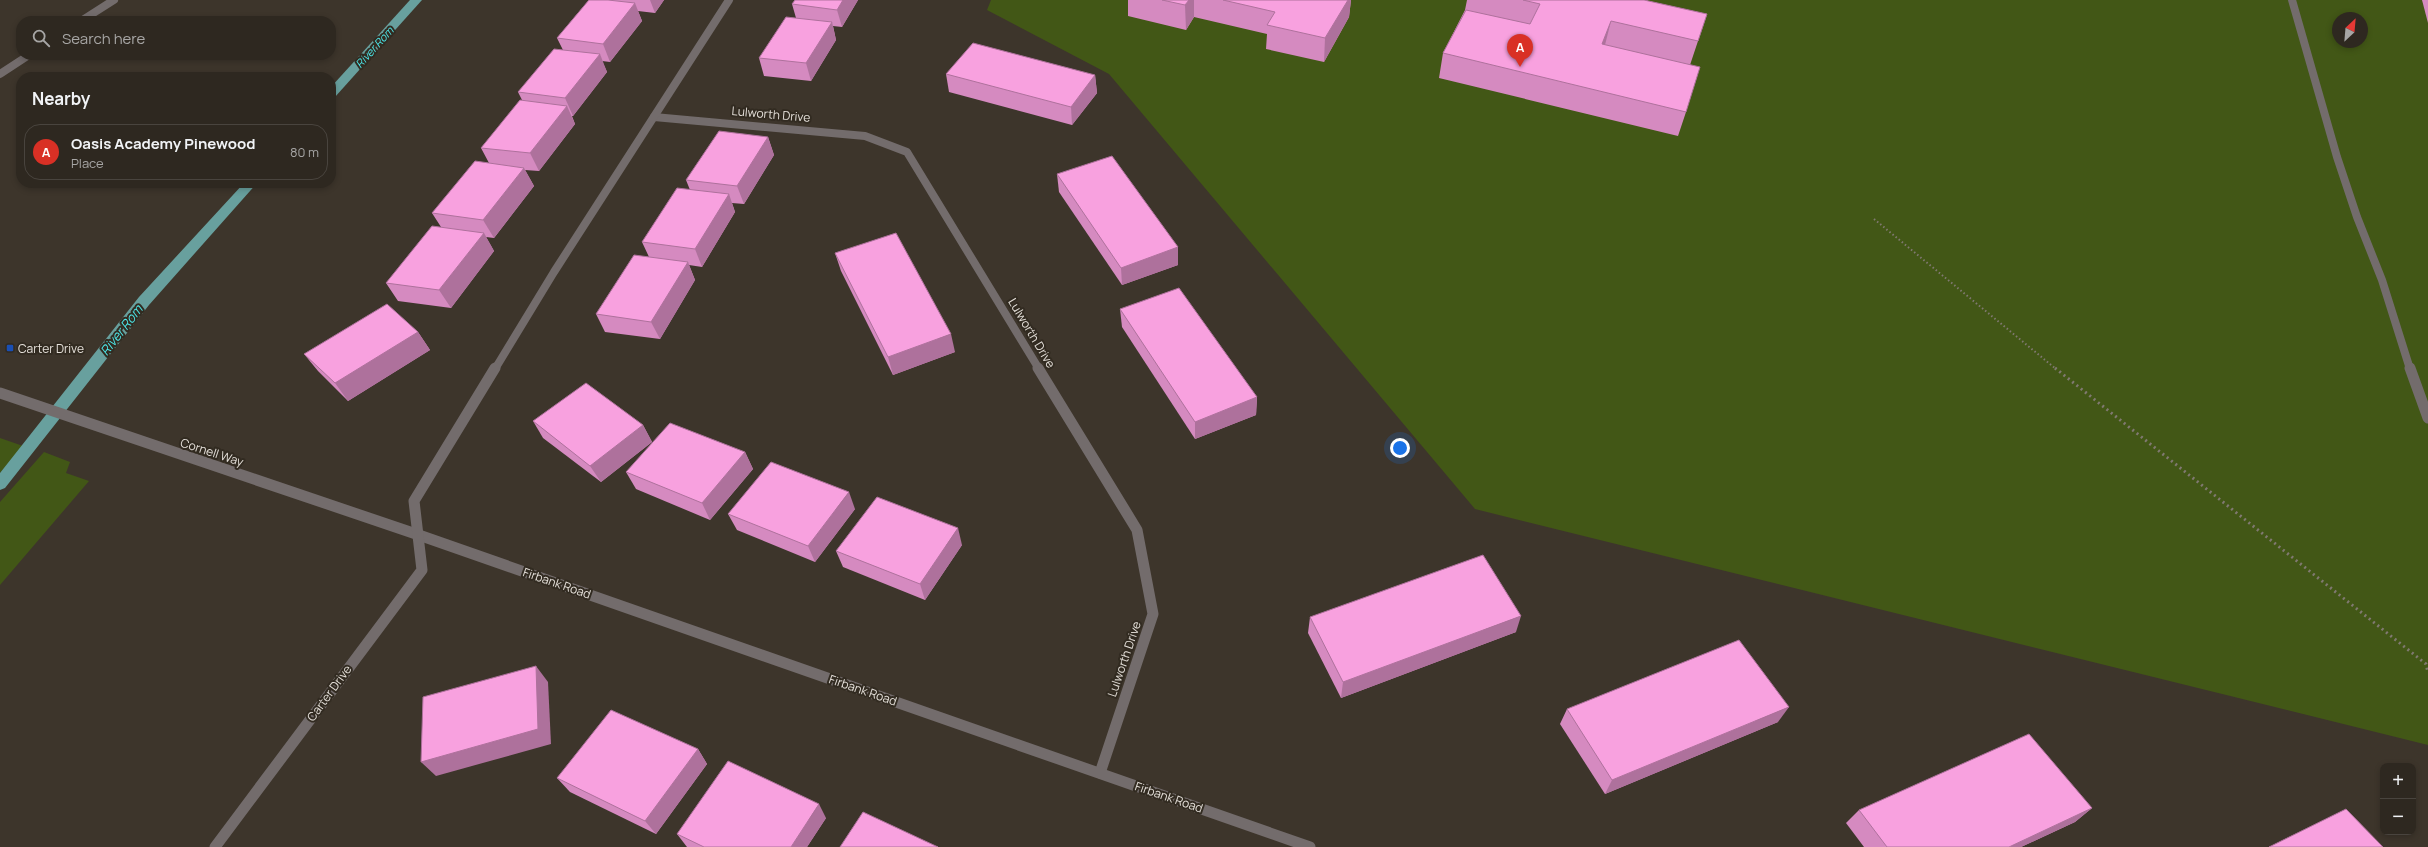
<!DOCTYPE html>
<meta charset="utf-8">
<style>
:root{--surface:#2e2820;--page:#363029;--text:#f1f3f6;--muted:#a7a6a5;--line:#49443e;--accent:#d93025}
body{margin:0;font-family:Manrope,sans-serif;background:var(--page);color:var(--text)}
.controls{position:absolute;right:12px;bottom:12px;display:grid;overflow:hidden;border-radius:8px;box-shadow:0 2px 6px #0003}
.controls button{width:36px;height:36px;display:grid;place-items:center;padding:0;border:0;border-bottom:1px solid var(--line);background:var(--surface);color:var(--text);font:20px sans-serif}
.compass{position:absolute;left:2332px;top:12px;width:36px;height:36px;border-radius:50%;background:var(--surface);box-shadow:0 2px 6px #0003;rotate:26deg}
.you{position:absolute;left:1400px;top:448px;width:14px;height:14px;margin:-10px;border:3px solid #fff;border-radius:50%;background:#1a73e8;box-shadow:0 0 0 6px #1a73e833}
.badge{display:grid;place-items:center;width:26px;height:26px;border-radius:50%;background:var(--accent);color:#fff;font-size:13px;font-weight:700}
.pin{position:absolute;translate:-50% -33px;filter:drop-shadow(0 1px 2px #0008)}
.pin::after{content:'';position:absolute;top:21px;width:14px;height:12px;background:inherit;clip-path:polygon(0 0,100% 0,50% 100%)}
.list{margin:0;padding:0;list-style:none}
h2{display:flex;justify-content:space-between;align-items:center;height:52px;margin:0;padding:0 16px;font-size:17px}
h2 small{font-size:13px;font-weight:400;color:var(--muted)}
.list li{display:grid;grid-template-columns:26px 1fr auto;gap:12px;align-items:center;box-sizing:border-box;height:56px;margin:0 8px 8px;padding:0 8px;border:1px solid var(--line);border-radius:16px}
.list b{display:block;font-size:15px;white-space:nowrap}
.list p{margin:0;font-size:13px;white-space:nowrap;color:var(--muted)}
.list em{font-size:13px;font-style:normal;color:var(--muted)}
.icon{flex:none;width:22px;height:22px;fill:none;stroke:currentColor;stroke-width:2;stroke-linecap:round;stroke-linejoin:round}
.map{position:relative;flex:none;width:2428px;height:847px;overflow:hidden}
.search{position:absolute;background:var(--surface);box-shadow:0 2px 6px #0003;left:16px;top:16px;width:320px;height:44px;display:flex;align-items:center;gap:10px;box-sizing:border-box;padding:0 14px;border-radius:16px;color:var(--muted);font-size:15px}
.panel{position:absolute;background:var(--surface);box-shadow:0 2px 6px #0003;left:16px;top:72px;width:320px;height:116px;border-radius:16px}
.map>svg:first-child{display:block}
.green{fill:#425716;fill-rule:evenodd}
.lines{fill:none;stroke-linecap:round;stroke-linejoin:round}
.stream{fill:#68a09e;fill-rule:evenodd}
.path-far1{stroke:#807971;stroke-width:2;stroke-dasharray:1.5 2.5;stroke-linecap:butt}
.path{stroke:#807971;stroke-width:3;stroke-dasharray:2 3.5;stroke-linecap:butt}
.minor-far1{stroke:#736c6c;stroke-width:8}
.minor{stroke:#736c6c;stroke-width:11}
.wall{fill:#d58ac0}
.shaded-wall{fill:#ae719c}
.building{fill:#f8a1df;stroke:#ae719c}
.transit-dot{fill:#1a4fb4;stroke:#322b21;stroke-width:1.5}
.labels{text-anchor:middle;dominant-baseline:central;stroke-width:4;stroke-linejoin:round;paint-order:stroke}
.far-water-label{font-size:11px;font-style:italic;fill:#4ce8ea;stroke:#322b21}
.street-label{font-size:12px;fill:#e5e0da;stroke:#322b21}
.poi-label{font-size:12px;fill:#e5e0da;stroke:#322b21;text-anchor:start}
.water-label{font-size:13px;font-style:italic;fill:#4ce8ea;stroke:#322b21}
</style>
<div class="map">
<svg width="2428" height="847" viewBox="0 0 2428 847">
<rect width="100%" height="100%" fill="#3d352b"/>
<g class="green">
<path d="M991 0H2428V745L1475 509 1109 74 987 10ZM2338 18H2362V42H2338Z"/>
<polygon points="0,438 23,446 0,473"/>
<polygon points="44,452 70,462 66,473 89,481 0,585 0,502"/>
</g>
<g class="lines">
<g class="stream">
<polygon points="410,0 422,0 335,97 331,98 331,87"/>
<polygon points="244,183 257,183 149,305 5,488 0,490 0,473 139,297"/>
</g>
<polyline class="path-far1" points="1874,219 2056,369"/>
<polyline class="path" points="2055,368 2426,664 2428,673"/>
<g class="minor-far1">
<polyline points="2292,0 2337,157 2357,217 2382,280 2410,369"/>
<polyline points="81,21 114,0"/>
<polyline points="0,74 29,55"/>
<polyline points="654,117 865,136 907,152 1039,369"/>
<polyline points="495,369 554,272 729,0"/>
</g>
<g class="minor">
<polyline points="1038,368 1137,530 1153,614 1100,773"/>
<polyline points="2410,368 2428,418"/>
<polyline points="0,393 416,534 1310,847"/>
<polyline points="215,847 422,570 414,501 495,368"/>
</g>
</g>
<g class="wall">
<polygon points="589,0 664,0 655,13 638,11 642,21 610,62 602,61 607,72 573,116 572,116 575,124 539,171 525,170 534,186 494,238 486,237 494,251 451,308 398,301 386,283 441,227 432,213 489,163 481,148 522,100 518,92 563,50 557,38"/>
<polygon points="858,0 842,27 833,26 836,40 811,81 764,76 759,58 796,18 792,4"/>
<polygon points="1128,0 1351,0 1349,17 1324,62 1266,49 1267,34 1194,17 1186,30 1128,16"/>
<polygon points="1467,0 1644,0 1707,14 1690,65 1686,112 1678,136 1439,78 1443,53 1465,10"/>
<polygon points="2422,0 2428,0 2428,23"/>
<polygon points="946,74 1095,75 1097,93 1072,125 949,92"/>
<polygon points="768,137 774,155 744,204 732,203 735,212 702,267 689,265 695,280 660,339 605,332 596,314 649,257 642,242 690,190 686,180"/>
<polygon points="1057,174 1178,247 1178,265 1122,285 1059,192"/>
<polygon points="835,253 955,352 893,375 841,271"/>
<polygon points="1120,309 1257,397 1256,415 1195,439 1122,327"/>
<polygon points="418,332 430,350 348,401 318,371 304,354"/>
<polygon points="533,421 643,425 652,442 601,482 543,438"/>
<polygon points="745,452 753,469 710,520 636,489 626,472"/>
<polygon points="855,509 815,562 737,530 728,514"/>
<polygon points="962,545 925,600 843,567 836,551"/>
<polygon points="1310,617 1516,632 1341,698 1308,633"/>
<polygon points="1567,709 1778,722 1605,794 1560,724"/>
<polygon points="698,749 707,764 656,834 570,792 557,778"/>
<polygon points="2092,808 2075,822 2021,847 1864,847 1846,823 1859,810"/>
<polygon points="826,818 807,847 687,847 677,834"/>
</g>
<g class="shaded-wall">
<polygon points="650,0 664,0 655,13"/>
<polygon points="843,0 858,0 842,27 837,10"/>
<polygon points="1189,0 1194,0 1194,17 1186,30 1185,5"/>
<polygon points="1348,0 1351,0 1349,17 1324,62 1325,38"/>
<polygon points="635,3 642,21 610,62 603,44"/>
<polygon points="1611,21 1605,45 1602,44"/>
<polygon points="832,22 836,40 811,81 806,63"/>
<polygon points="600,54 607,72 573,116 565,98"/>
<polygon points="1095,75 1097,93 1072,125 1071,107"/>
<polygon points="567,106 575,124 539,171 530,153"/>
<polygon points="768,137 774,155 744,204 737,186"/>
<polygon points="524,168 534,186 494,238 483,220"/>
<polygon points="729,194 735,212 702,267 695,249"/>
<polygon points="484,233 494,251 451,308 439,290"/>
<polygon points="1178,247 1178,265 1122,285 1121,268"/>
<polygon points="688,262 695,280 660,339 651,322"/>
<polygon points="418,332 430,350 348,401 335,383"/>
<polygon points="951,334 955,352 893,375 888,357"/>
<polygon points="1257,397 1256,415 1195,439 1195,422"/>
<polygon points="643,425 652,442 601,482 590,466"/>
<polygon points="745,452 753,469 710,520 702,503"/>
<polygon points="849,492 855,509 815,562 808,546"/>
<polygon points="958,528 962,545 925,600 920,584"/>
<polygon points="1521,616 1516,632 1341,698 1343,682"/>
<polygon points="536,666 548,682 551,744 436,776 421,762"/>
<polygon points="1789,707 1778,722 1605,794 1612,780"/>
<polygon points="698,749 707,764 656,834 645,821"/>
<polygon points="819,804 826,818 807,847 791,847"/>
<polygon points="2092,808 2075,822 2021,847 2009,847"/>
</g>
<g class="building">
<polygon points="589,0 608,0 635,3 603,44 557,38"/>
<polygon points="795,0 843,0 837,10 792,4"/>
<polygon points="1162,0 1189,0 1185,5"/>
<polygon points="1223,0 1348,0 1325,38 1267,25 1275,12"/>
<polygon points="1523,0 1644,0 1707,14 1698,41 1611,21 1602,44 1700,67 1686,112 1443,53 1466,10 1530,24 1540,4"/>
<polygon points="786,17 832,22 806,63 759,58"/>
<polygon points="973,43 1095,75 1071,107 946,74"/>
<polygon points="554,49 600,54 565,98 518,92"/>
<polygon points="520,100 567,106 530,153 481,148"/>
<polygon points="719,131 768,137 737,186 686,180"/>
<polygon points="1112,156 1178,247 1121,268 1057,174"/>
<polygon points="475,161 524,168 483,220 432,213"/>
<polygon points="677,188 729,194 695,249 642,242"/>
<polygon points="432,226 484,233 439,290 386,283"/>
<polygon points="896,233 951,334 888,357 835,253"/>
<polygon points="634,255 688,262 651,322 596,314"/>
<polygon points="1179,288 1257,397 1195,422 1120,309"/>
<polygon points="387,304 418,332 335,383 304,354"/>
<polygon points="586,383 643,425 590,466 533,421"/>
<polygon points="670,423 745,452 702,503 626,472"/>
<polygon points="771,462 849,492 808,546 728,514"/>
<polygon points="877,497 958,528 920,584 836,551"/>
<polygon points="1483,555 1521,616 1343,682 1310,617"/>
<polygon points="1739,640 1789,707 1612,780 1567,709"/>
<polygon points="536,666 538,729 421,762 423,697"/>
<polygon points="611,710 698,749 645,821 557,778"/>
<polygon points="2029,734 2092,808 2009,847 1887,847 1859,810"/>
<polygon points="728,761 819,804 791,847 704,847 677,834"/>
<polygon points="2346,809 2383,847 2269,847"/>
<polygon points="863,812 938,847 840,847"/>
</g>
<rect class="transit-dot" x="6" y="344" width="8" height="8" rx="2"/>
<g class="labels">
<g class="far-water-label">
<text transform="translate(374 47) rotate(-48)">River Rom</text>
</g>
<g class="street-label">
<text transform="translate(771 114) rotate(5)">Lulworth Drive</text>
<text transform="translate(1032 333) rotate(59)">Lulworth Drive</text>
<text transform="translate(212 452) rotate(18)">Cornell Way</text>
<text transform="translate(557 583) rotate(19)">Firbank Road</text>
<text transform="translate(1124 659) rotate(-71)">Lulworth Drive</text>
<text transform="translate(863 690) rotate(19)">Firbank Road</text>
<text transform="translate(329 693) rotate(-54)">Carter Drive</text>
<text transform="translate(1169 797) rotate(19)">Firbank Road</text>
</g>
<g class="poi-label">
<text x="18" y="348">Carter Drive</text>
</g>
<g class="water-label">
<text transform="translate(121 330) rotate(-52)">River Rom</text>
</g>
</g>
</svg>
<div class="controls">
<button>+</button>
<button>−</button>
</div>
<svg class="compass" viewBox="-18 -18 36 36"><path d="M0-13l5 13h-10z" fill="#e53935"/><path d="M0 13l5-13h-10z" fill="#a7a6a5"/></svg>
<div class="you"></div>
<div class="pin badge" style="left:1520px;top:67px">A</div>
<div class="search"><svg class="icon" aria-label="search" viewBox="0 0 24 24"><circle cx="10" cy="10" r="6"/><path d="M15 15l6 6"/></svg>Search here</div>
<section class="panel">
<h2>Nearby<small></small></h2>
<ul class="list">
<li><span class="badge">A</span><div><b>Oasis Academy Pinewood</b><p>Place</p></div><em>80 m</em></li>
</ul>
</section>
</div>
